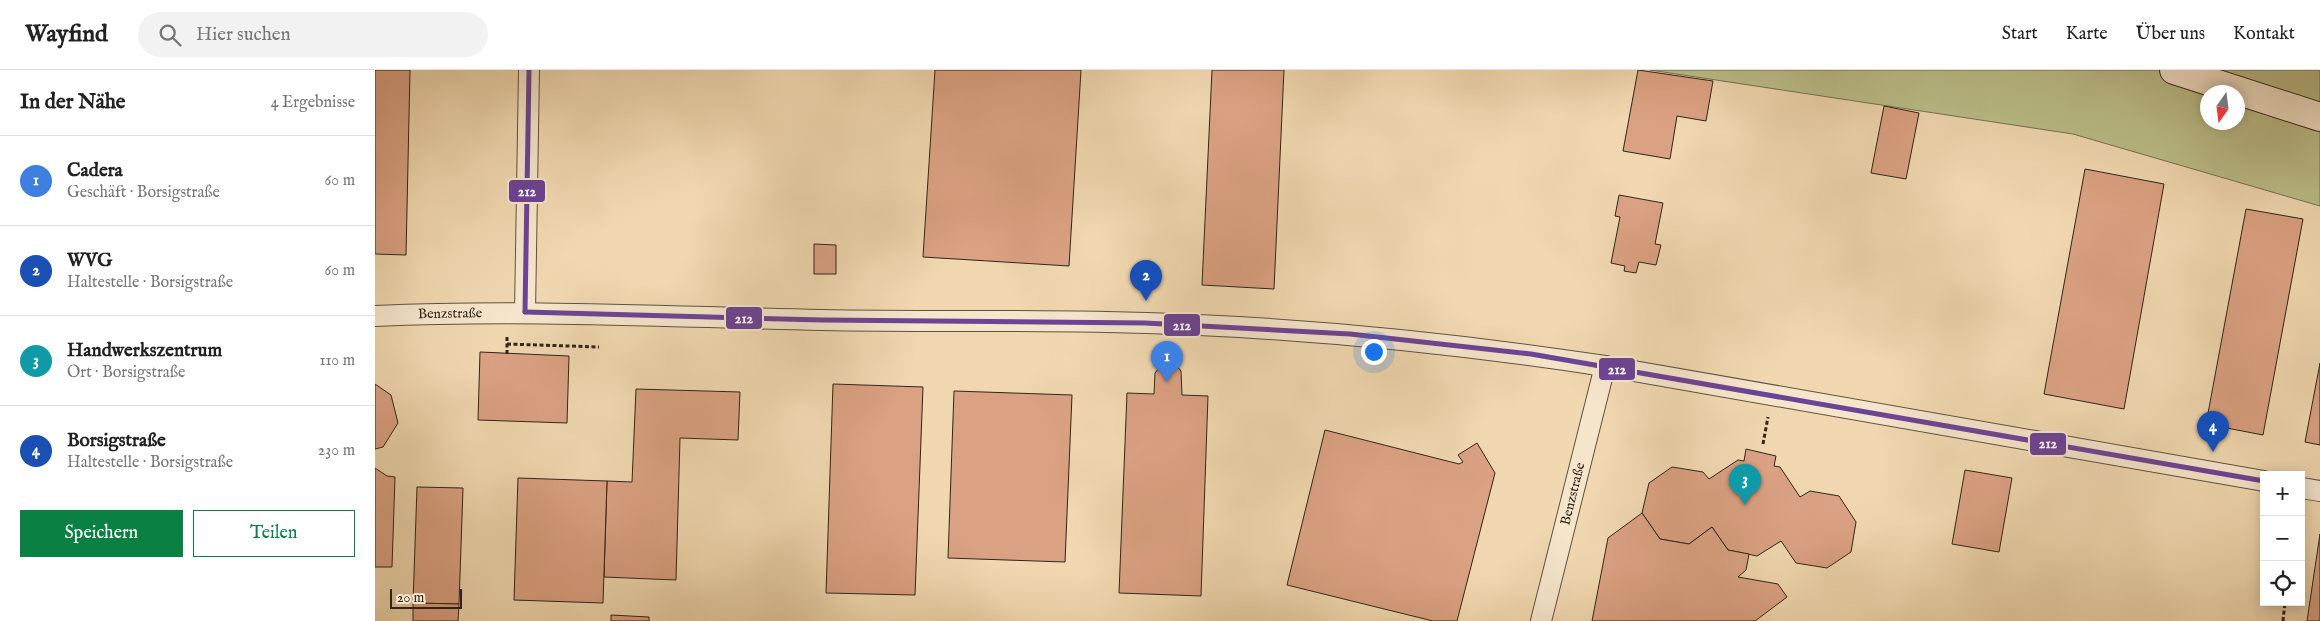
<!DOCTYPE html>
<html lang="de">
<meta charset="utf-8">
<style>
:root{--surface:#fff;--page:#f2f2f2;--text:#222;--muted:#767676;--line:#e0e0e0;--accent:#0b8043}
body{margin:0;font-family:"IM FELL English",serif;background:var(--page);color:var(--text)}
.controls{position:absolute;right:15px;bottom:15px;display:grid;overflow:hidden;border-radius:0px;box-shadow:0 2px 12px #0003}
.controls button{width:45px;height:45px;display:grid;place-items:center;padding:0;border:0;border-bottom:1px solid var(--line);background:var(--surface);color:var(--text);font:25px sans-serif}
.compass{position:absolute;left:1825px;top:15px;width:45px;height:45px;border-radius:50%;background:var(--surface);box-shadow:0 2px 12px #0003;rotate:194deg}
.scale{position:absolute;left:15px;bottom:12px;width:72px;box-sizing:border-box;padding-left:5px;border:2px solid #2f251b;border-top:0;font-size:14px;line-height:18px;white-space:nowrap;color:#2f251b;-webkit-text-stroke:4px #f5e5cb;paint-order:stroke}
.you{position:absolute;left:998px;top:281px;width:18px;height:18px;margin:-12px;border:4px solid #fff;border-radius:50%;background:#1a73e8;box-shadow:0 0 0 8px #1a73e833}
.badge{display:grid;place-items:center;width:32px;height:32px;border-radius:50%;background:var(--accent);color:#fff;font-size:16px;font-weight:700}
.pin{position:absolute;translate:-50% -41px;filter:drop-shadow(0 1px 2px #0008)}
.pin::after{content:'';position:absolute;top:26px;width:18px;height:15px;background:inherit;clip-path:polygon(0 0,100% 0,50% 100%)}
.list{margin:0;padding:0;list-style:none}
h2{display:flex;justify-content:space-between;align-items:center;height:65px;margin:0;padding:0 20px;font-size:21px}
h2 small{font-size:16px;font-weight:400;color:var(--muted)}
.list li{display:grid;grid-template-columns:32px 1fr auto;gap:15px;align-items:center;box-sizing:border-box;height:90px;padding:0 20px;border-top:1px solid var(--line)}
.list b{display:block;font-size:19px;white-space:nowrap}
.list p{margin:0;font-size:16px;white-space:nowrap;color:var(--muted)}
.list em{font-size:16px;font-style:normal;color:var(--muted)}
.actions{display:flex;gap:10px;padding:15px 20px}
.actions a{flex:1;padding:11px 0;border:1px solid var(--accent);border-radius:0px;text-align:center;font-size:18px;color:var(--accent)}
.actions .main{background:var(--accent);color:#fff}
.icon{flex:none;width:28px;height:28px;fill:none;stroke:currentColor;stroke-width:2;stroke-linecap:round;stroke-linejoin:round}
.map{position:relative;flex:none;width:1945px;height:551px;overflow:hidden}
header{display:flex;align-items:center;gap:30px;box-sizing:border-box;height:70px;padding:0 25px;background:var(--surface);border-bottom:1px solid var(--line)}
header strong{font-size:24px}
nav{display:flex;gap:28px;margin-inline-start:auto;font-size:18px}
.search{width:350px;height:45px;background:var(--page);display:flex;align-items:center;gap:12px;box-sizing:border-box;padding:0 18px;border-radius:28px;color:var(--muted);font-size:19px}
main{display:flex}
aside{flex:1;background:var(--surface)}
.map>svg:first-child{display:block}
.green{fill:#bbbe8a;stroke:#757252;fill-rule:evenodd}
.building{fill:#daa182;stroke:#2f251b}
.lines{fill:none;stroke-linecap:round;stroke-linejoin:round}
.minor-casing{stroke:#5f5240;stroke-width:22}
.secondary-casing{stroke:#2f251b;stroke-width:30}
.path{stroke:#2f251b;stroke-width:3;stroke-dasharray:4 2.5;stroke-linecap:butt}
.minor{stroke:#f5e5cb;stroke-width:20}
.secondary{stroke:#f5e5cb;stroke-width:28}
.bus-1-casing{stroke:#f5e5cb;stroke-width:9}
.bus-1{stroke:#6c4495;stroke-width:5}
.labels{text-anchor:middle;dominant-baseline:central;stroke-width:4;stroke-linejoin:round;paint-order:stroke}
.street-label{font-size:14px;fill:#2f251b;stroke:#f5e5cb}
.line-badge{stroke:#f5e5cb;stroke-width:2}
.badge-label{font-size:14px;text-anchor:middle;font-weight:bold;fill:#fff}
</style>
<header>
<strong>Wayfind</strong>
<div class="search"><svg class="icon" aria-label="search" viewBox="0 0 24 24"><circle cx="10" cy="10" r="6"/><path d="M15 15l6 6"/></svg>Hier suchen</div>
<nav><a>Start</a><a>Karte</a><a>Über uns</a><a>Kontakt</a></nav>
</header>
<main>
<aside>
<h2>In der Nähe<small>4 Ergebnisse</small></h2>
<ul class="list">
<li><span class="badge" style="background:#3f7fe0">1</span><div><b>Cadera</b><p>Geschäft · Borsigstraße</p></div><em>60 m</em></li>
<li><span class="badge" style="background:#1a4fb4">2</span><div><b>WVG</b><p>Haltestelle · Borsigstraße</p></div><em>60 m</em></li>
<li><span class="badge" style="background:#0f9aa8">3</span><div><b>Handwerkszentrum</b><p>Ort · Borsigstraße</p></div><em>110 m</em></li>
<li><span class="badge" style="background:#1a4fb4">4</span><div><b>Borsigstraße</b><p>Haltestelle · Borsigstraße</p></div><em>230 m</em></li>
</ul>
<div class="actions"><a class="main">Speichern</a><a>Teilen</a></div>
</aside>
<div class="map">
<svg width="1945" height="551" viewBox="0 0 1945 551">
<rect width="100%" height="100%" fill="#f0d7af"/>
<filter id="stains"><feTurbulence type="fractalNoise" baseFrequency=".004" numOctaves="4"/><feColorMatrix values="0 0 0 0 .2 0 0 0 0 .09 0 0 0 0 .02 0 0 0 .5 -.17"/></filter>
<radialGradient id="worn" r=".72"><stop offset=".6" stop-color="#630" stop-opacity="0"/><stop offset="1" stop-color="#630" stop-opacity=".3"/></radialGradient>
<path class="green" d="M1275 0H1945V136L1698 64ZM1832 22H1862V52H1832Z"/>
<g class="building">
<polygon points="0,0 35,0 31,185 0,184"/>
<polygon points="560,0 706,0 694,196 548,187"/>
<polygon points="837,0 909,0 899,219 827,215"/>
<polygon points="1263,0 1338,11 1331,51 1302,46 1295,89 1248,81"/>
<polygon points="1509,36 1544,43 1531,109 1496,103"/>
<polygon points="1710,99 1789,114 1749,339 1669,324"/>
<polygon points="1244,125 1288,133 1280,174 1286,175 1281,195 1264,192 1261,203 1249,201 1250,196 1236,193 1245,147 1240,146"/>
<polygon points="1871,139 1928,149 1888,365 1831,354"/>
<polygon points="439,174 461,175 461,204 439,204"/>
<polygon points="105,282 194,286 192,353 103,350"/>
<polygon points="792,293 802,296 806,301 807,325 833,326 826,526 744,523 752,323 779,324 780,303 786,295"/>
<polygon points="1945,293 1945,375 1930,372"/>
<polygon points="0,314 16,325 23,353 8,377 0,379"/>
<polygon points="458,314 548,317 540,525 451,523"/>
<polygon points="261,319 365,322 363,370 305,368 301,510 229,507 232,411 257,412"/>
<polygon points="579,321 697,325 690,492 573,488"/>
<polygon points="950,360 1084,394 1088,392 1083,385 1102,373 1120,403 1082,551 1058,551 912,515"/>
<polygon points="1371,379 1401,386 1399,396 1405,397 1425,427 1435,421 1464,426 1481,452 1476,482 1452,498 1421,493 1406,471 1382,486 1353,480 1337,457 1314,474 1285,469 1267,443 1274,413 1297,397 1328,402 1334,409 1363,390 1369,391"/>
<polygon points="0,398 12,406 20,407 17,497 0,497"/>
<polygon points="1590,400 1637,408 1624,482 1577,474"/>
<polygon points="143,408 232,411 228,533 139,530"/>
<polygon points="42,417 88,418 84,534 38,533"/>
<polygon points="1267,443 1285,469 1314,474 1337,457 1353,480 1374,484 1371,500 1363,507 1403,514 1412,527 1380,551 1217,551 1233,468"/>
<polygon points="1945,464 1945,551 1932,551"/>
<polygon points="38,533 84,534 83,551 38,551"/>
<polygon points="236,545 274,547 274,551 236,551"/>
</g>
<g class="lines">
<g class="minor-casing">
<g id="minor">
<polyline points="150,242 154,0"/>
<path id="s1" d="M0 246C149 239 297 247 446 250 541 252 636 250 731 252 898 255 1065 271 1230 296L1889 411"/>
<polyline points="1926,418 1945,421"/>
<path id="s2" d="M1166 551 1230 296"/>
</g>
</g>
<g class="secondary-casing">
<polyline id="secondary" points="1799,0 1945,47"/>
</g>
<g class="path">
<polyline points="132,274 224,277"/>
<polyline points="132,284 132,266"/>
<polyline points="1388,374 1393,347"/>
<polyline points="1908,551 1910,532"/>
</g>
<use href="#minor" class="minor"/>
<use href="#secondary" class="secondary"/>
<g class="bus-1-casing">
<g id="bus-1">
<polyline points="150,242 447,250 770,253 975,264 1156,284 1889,411"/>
<polyline points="150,242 154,0"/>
</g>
</g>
<use href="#bus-1" class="bus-1"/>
</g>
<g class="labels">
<g class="street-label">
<text stroke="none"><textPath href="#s1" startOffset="75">Benzstraße</textPath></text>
<text stroke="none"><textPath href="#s2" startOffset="131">Benzstraße</textPath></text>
</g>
</g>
<g class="line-badge">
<rect x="133" y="109" width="38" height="24" rx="5" fill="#6c4495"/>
<rect x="350" y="236" width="38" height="24" rx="5" fill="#6c4495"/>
<rect x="788" y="243" width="38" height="24" rx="5" fill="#6c4495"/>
<rect x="1223" y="287" width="38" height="24" rx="5" fill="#6c4495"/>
<rect x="1654" y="362" width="38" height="24" rx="5" fill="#6c4495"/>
</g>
<g class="badge-label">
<text x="152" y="126">212</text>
<text x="369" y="253">212</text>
<text x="807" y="260">212</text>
<text x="1242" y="304">212</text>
<text x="1673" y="378">212</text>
</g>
<rect width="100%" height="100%" filter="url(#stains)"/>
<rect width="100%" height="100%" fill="url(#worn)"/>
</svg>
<div class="controls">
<button>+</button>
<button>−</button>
<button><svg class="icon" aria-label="locate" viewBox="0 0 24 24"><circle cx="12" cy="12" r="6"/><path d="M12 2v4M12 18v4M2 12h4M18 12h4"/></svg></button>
</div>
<svg class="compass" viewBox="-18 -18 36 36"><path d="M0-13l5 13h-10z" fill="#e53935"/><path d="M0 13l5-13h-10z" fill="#767676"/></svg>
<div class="scale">20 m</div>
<div class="you"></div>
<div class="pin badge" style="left:792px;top:312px;background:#3f7fe0">1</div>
<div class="pin badge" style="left:771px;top:231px;background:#1a4fb4">2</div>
<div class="pin badge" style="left:1370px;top:435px;background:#0f9aa8">3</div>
<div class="pin badge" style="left:1838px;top:382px;background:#1a4fb4">4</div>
</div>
</main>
